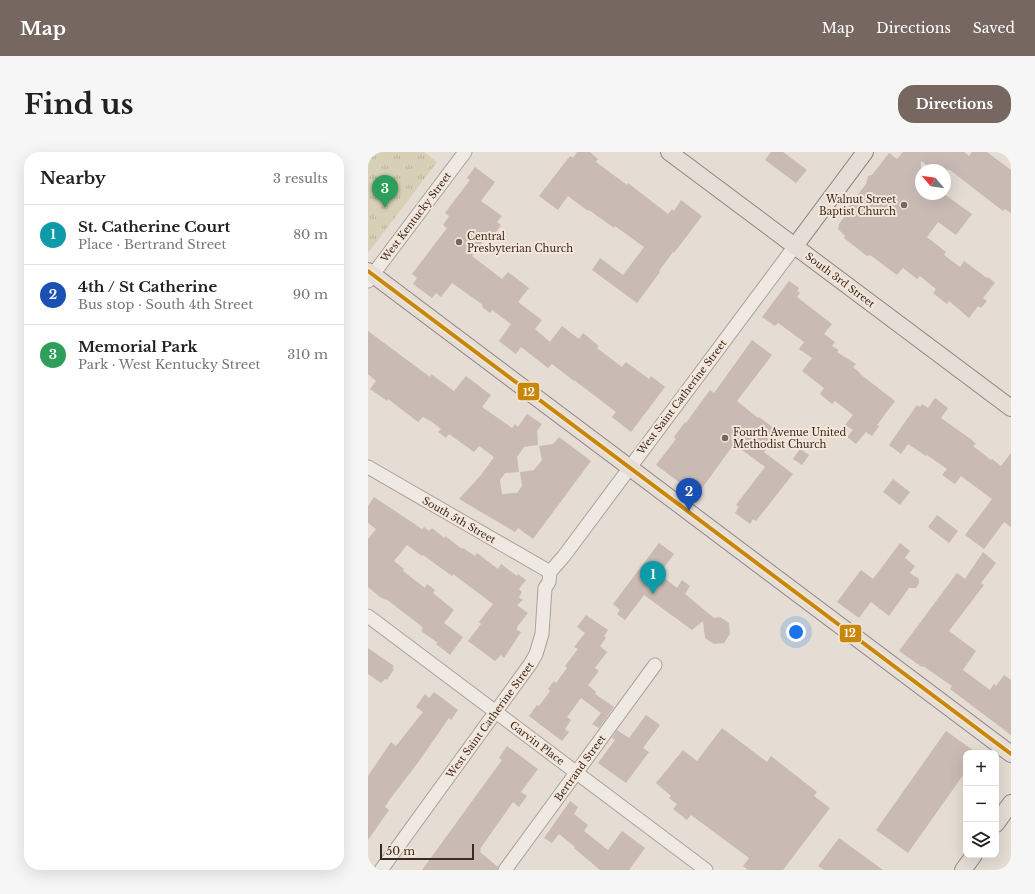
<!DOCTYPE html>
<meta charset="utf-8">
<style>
:root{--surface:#fff;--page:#f6f6f6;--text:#222;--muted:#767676;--line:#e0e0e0;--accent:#766860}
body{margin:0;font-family:"Libre Baskerville",serif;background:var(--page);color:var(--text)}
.controls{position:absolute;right:12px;bottom:12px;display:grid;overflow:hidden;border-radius:8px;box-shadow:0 4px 16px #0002}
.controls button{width:36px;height:36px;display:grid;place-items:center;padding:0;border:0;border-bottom:1px solid var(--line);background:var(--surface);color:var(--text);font:20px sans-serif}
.compass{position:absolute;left:547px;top:12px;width:36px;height:36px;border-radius:50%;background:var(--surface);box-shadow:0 4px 16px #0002;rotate:299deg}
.scale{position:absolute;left:12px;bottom:10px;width:94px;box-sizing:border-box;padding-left:4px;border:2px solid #3b2922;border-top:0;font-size:11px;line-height:14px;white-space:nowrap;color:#3b2922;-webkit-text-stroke:3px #f4e7da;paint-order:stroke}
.you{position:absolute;left:428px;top:480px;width:14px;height:14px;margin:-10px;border:3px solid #fff;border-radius:50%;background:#1a73e8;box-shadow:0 0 0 6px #1a73e833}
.badge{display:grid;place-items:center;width:26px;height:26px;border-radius:50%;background:var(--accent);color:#fff;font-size:13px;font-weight:700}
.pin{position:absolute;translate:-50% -33px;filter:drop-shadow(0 1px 2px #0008)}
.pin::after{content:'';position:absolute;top:21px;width:14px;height:12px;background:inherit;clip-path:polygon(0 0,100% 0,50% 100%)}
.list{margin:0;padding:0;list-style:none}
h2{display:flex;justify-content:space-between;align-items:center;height:52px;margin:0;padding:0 16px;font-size:17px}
h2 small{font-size:13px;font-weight:400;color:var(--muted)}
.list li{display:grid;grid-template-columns:26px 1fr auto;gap:12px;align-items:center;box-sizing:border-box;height:60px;padding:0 16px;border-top:1px solid var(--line)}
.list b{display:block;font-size:15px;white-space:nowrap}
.list p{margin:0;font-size:13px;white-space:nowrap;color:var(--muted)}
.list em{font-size:13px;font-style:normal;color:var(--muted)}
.icon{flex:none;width:22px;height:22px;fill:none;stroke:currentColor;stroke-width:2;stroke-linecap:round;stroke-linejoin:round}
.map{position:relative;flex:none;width:643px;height:718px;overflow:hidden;border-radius:16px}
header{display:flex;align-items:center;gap:24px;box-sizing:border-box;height:56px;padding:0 20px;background:var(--accent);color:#fff}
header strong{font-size:19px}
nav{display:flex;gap:22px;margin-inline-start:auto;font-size:14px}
.intro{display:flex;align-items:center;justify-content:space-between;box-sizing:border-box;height:96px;padding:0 24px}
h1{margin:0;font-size:28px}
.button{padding:10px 18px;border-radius:16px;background:var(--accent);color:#fff;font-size:14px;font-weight:700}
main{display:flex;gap:24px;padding:0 24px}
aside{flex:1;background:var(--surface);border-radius:16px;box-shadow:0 4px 16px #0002}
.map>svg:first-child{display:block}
.park{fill:url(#park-tufts)}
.building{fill:#c9bab4}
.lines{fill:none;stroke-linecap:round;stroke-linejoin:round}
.minor-casing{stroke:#aba29b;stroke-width:15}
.major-casing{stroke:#908782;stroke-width:18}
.minor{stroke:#eee9e3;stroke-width:13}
.major{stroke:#e5ddd6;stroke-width:16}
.bus-1-casing{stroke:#f4e7da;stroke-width:7}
.bus-1{stroke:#c88708;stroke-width:4}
.poi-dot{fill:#766860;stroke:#f4e7da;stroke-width:1.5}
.labels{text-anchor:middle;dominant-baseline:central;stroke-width:4;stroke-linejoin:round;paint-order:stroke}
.poi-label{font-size:10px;fill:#3b2922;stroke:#f4e7da;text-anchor:start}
.street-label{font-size:10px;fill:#3b2922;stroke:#f4e7da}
.line-badge{stroke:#f4e7da;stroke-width:1.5}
.badge-label{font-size:11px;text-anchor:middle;font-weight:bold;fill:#fff}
</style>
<header>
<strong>Map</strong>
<nav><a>Map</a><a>Directions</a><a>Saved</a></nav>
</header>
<div class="intro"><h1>Find us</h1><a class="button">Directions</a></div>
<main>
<aside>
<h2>Nearby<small>3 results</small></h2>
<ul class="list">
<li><span class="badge" style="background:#0f9aa8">1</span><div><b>St. Catherine Court</b><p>Place · Bertrand Street</p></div><em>80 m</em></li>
<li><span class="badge" style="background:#1a4fb4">2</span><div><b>4th / St Catherine</b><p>Bus stop · South 4th Street</p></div><em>90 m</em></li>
<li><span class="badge" style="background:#2e9e5b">3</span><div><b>Memorial Park</b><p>Park · West Kentucky Street</p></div><em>310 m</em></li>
</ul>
</aside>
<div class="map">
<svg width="643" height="718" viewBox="0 0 643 718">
<defs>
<pattern id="park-tufts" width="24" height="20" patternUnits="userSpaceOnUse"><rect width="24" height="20" fill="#d7d0b6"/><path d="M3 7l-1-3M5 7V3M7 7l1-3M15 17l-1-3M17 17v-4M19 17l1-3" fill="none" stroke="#b9b39c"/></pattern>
</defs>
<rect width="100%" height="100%" fill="#e5dcd3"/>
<polygon class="park" points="0,0 56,0 69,10 0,101"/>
<g class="building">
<polygon points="209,0 222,0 230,7 228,10 259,33 260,31 300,62 304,57 306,59 313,48 334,64 306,101 305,100 291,119 292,120 269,151 224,118 232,106 255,123 276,95 247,74 246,76 221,58 220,59 200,44 190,58 171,44 202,4 205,6"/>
<polygon points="403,0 415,0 439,18 428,31 397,8"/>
<polygon points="535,0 596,0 601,4 604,0 619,0 643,18 643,61 637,57 635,59 582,18 565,18 553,9 553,42 576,42 604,62 588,83 570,70 559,85 578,100 576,103 592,115 596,109 619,126 620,125 627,131 615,146 619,149 613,156 610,154 601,166 581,149 579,152 565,141 568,137 552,124 549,127 535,116 529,123 502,103 499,104 476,86 477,84 470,77 471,72 477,64 475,62 498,32 500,24 504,23 521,1 529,7"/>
<polygon points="107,15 127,30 113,49 134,64 129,70 133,73 124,86 120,83 104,104 134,127 140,120 161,136 150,150 174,168 167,177 182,190 194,174 211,187 215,181 231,194 229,196 254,215 258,210 281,227 283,224 297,235 263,280 244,265 248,260 206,228 206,229 184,212 180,216 153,195 148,202 131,189 143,172 124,158 122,161 114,155 115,153 84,131 73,145 68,141 64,146 45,132 49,126 44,122 79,76 75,73 81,64 77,61 102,28 99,26"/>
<polygon points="421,129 431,136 429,139 432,141 429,145 464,172 456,182 467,190 464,194 471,198 469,200 488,212 485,215 493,222 492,222 527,249 509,273 511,274 504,284 498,280 488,292 479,285 485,278 477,273 485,263 467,249 464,252 452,242 456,236 434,219 444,206 431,197 436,190 410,171 407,174 394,165"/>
<polygon points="0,179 62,225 63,222 86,239 98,224 123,243 114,255 144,276 147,272 150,275 159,262 174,272 169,279 170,293 156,295 149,305 151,320 137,321 132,328 134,342 149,341 154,334 152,320 166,318 174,308 171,294 185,292 191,285 223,309 165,387 150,376 147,380 91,347 113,323 126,305 111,294 106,300 81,282 78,286 70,280 73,277 64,270 55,265 50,270 20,247 19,249 2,237 8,229 0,222"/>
<polygon points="384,188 404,203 369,249 390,266 391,265 411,280 396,300 425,322 388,369 385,367 382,372 367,361 371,355 368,353 397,315 366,292 332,339 322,332 319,336 288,313 308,287 306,285 317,270 318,271 342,238 346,241"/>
<polygon points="567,246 580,256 573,266 604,288 608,292 605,294 623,308 624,307 633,314 643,301 643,375 636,370 616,397 597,383 624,347 593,324 587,332 574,323 579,317 559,303 558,304 540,292 533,302 521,293 549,253 552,255 554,252 560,256"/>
<polygon points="432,297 441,303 434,313 425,307"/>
<polygon points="525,327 542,340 532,353 515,340"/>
<polygon points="6,345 54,377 56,375 61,379 64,376 76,386 77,384 94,397 95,396 107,404 109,401 130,417 133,412 149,424 150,422 158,428 151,437 154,440 151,445 155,448 149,453 160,461 149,475 149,478 153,480 136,506 133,503 127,509 100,489 113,472 111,470 125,452 85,422 84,424 55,403 54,404 39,393 26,409 36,417 35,419 57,436 59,432 67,438 65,441 86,458 76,471 95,485 82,503 68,492 70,491 53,479 55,476 52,473 18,447 18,448 12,445 0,435 0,387 8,377 0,371 0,354"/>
<polygon points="569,363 590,379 581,391 560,375"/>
<polygon points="291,391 306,402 291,422 309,436 314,428 322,434 317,442 346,466 352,465 361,471 362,482 356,491 346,492 337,486 335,469 324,478 276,443 257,468 249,462 252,458 245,452"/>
<polygon points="532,391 542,399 537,406 547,414 542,421 551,427 551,431 548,436 541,436 521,464 503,450 491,466 469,450 493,418 505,427"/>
<polygon points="615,400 628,411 613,431 616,433 581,479 608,499 595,518 622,538 626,532 628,534 636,523 643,528 643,583 582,537 584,534 555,514 554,515 531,499 589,421 597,427"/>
<polygon points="218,463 240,478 236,484 238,486 232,494 239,500 227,516 231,519 220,533 228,540 227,542 246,555 231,576 224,572 233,561 213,546 199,565 203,568 197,577 201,580 194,589 161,564 169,553 171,554 182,539 180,537 186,529 188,531 199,516 197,514 210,497 206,495 217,481 209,475"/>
<polygon points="0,496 26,514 24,516 26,517 19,528 17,527 13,531 0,522"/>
<polygon points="66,540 90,558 83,568 81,566 49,612 22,647 17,655 21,658 0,688 0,624 23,590 28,594 55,560 48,555 57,542 61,546"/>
<polygon points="278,563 292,573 275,596 281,600 258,631 230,611 247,588 244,586 249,578 261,586"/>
<polygon points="354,576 399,610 403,604 449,640 446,644 462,656 415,718 380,718 375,714 381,706 323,663 319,668 305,657 309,652 301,646 303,644 288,631 315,598 329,609"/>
<polygon points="578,579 609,601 598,601 598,619 540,701 508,678"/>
<polygon points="139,594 170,617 153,640 159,644 151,655 145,650 112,697 113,698 112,700 130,715 129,718 54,718 134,608 131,606"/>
<polygon points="202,649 210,655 206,662 220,673 216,679 240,698 254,679 277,696 261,718 232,718 206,696 207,695 191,682 184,691 176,686"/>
<polygon points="471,686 515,718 456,718 450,714"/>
</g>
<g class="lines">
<g class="minor-casing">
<g id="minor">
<polyline points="0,129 97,0"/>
<polyline points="0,315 182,420"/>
<polyline points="0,464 338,718"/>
<polyline points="13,718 163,511 168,502 174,482 177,436 181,430 182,420 196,404 427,94"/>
<polyline points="137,718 287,513"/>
</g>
</g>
<g class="major-casing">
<g id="major">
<polyline points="301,0 643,256"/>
<polyline points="427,94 497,0"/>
<polyline points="0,119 643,602"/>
<polyline points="628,672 643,651"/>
<polyline points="595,718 606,703"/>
</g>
</g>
<use href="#minor" class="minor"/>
<use href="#major" class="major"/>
<g class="bus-1-casing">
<polyline id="bus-1" points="0,119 643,602"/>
</g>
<use href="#bus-1" class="bus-1"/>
</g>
<g class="poi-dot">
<circle cx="536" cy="53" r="4"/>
<circle cx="91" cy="90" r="4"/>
<circle cx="357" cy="286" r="4"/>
</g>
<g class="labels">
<g class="poi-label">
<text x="528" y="47" text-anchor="end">Walnut Street<tspan x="528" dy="12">Baptist Church</tspan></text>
<text x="99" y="84">Central<tspan x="99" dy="12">Presbyterian Church</tspan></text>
<text x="365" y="280">Fourth Avenue United<tspan x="365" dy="12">Methodist Church</tspan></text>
</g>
<g class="street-label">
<text transform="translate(48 65) rotate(-53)">West Kentucky Street</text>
<text transform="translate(472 128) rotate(37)">South 3rd Street</text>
<text transform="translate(314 245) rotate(-53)">West Saint Catherine Street</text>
<text transform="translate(91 368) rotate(30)">South 5th Street</text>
<text transform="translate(122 568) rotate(-54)">West Saint Catherine Street</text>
<text transform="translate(169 591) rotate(37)">Garvin Place</text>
<text transform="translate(212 616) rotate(-54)">Bertrand Street</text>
</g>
</g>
<g class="line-badge">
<rect x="149" y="230" width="23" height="19" rx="4" fill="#c88708"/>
<rect x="471" y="472" width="23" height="19" rx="4" fill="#c88708"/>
</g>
<g class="badge-label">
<text x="161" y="244">12</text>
<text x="482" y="485">12</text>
</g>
</svg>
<div class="controls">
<button>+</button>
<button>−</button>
<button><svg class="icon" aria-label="layers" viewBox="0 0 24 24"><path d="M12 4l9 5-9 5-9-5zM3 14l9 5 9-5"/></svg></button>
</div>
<svg class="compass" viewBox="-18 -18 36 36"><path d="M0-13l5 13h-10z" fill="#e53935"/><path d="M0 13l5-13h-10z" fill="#767676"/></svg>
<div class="scale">50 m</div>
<div class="you"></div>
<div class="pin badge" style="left:285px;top:442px;background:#0f9aa8">1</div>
<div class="pin badge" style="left:321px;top:359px;background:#1a4fb4">2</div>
<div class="pin badge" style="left:17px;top:56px;background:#2e9e5b">3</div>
</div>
</main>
